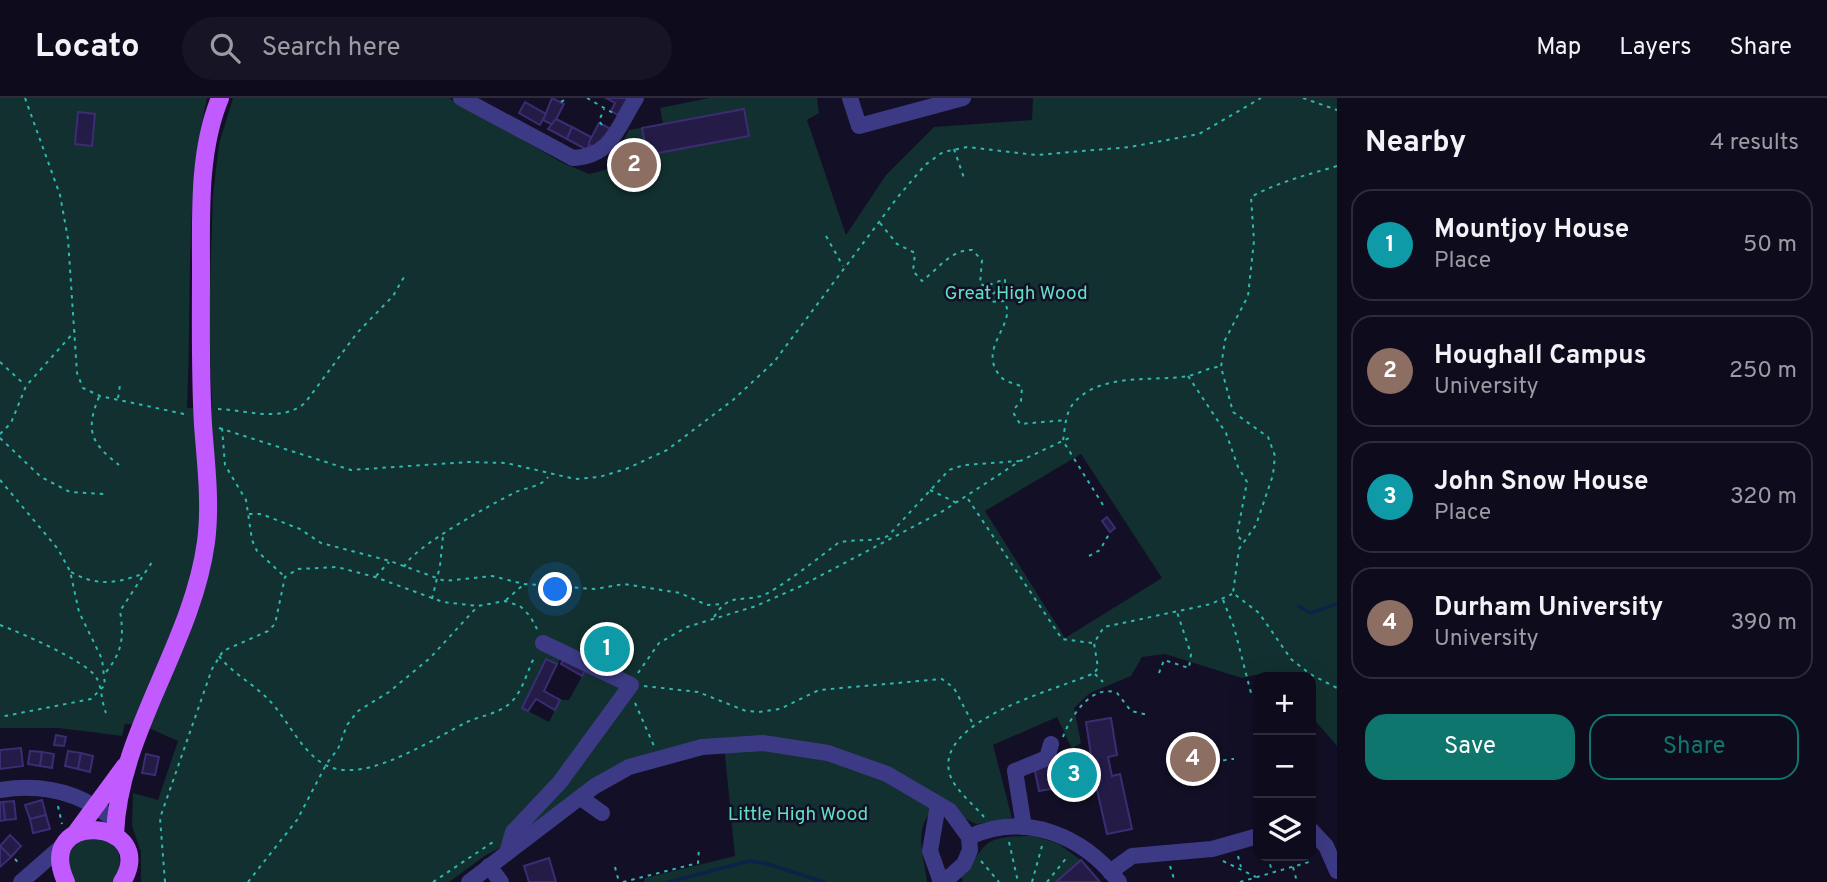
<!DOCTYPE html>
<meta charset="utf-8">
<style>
:root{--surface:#0e0b1c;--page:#171425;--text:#f1f3f6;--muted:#9b9ba3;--line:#2e2b3b;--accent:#0f766e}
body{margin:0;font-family:Overpass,sans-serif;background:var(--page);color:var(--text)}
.controls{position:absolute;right:21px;bottom:21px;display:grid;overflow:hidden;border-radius:14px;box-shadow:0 7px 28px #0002}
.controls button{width:63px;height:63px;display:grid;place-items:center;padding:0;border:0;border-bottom:2px solid var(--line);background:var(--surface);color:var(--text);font:35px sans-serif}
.you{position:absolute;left:556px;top:492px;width:24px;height:24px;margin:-18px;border:5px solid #fff;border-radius:50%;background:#1a73e8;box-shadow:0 0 0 10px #1a73e833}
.badge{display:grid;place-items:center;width:46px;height:46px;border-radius:50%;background:var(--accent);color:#fff;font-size:23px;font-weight:700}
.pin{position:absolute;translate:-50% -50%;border:4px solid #fff;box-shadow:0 2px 7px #0006}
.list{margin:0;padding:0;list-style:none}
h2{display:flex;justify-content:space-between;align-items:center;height:91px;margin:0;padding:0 28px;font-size:30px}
h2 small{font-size:23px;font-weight:400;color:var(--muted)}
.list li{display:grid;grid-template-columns:46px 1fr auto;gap:21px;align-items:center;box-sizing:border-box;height:112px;margin:0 14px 14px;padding:0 14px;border:2px solid var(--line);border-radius:21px}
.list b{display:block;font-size:26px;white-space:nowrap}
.list p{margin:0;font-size:23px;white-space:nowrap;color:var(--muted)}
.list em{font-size:23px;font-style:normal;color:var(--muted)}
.actions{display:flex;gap:14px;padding:21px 28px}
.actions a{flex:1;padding:16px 0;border:2px solid var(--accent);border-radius:21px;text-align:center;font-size:24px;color:var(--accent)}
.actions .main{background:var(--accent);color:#fff}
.icon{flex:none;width:38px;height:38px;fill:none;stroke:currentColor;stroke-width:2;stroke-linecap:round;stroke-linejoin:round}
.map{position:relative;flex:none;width:1337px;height:784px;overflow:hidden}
header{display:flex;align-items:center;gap:42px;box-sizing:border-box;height:98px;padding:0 35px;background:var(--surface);border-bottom:2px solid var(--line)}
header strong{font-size:33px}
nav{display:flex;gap:38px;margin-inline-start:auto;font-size:24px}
.search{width:490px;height:63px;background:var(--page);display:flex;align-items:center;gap:18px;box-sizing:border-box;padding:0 24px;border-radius:38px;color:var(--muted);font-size:26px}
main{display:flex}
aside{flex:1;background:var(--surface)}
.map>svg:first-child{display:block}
.green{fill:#12302f;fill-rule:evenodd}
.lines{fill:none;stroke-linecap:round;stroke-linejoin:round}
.stream{stroke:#0c2248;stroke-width:3.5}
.building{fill:#241b47;stroke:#3b2d73;stroke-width:2}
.path{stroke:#2fb8b0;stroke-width:2;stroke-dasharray:3.5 5;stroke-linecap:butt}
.minor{stroke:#3d3a85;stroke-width:16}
.major{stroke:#c25bff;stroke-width:18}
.labels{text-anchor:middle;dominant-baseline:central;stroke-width:5;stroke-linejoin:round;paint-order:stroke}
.park-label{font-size:19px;fill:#5fe0c0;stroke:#130f26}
</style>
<header>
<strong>Locato</strong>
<div class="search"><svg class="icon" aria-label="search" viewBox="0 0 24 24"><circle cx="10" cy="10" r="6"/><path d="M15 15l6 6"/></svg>Search here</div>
<nav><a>Map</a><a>Layers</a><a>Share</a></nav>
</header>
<main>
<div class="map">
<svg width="1337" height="784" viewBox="0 0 1337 784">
<rect width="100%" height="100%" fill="#130f26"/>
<g class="green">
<path d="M0 0H207C184 102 192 206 187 310L212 311 209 218 213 96 219 46 233 0H449L561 64 589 76 609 71 629 32 663 26 660 10 709 0H817L819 15 807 22 846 137 886 77 934 29 1032 22 1033 0H1337V648L1311 618V579H1264L1260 576 1242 580 1165 556 1142 559 1131 578 1090 595 1074 610 1081 645 1072 651 1057 619 993 647 1012 720 976 726 938 707C911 729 924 756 927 784H644L645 780 735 758 724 647 644 664 545 728 486 757 449 784H141V754L132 728 133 695 158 702 178 643 142 627 125 626 122 638 59 630H0ZM1081 356 1162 480 1065 540 985 413ZM560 561 586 571 569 602H560L549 624 522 610 547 562 558 566Z"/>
<path d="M87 737 114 745C122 760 122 769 113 784H73L66 757 74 744Z"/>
<path d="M1033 738 1057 745 1081 762 1056 784H962L963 781 958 779C992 745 978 738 1033 738Z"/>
</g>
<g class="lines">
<g class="stream">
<polyline points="1299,508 1310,515 1337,506"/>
<polyline points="669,784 749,763 765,765 824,784"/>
</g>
</g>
<g class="building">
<polygon points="552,0 564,6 553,27 543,22"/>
<polygon points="606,0 628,0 618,17 611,13 615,5"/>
<polygon points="525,4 546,16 540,27 519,15"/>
<polygon points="744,11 749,38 647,57 642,30"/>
<polygon points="78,14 95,16 92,48 75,46"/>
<polygon points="556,21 572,29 567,41 548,31"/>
<polygon points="599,25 611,31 599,52 588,46"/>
<polygon points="572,29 591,39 587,52 567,41"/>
<polygon points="1107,419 1115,430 1110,434 1102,423"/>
<polygon points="600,536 608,540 605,544 621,553 615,565 593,550"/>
<polygon points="565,559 586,571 582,578 561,566"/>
<polygon points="546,561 557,566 544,593 560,602 555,612 536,601 528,613 522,610"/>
<polygon points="1111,620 1117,657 1108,659 1112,678 1120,676 1132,731 1107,736 1095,683 1039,693 1034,668 1091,657 1086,624"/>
<polygon points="56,637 66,639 64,648 54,647"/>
<polygon points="21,650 23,668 0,671 0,652"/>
<polygon points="30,653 42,654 40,668 28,666"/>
<polygon points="68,653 81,655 78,671 65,668"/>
<polygon points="42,654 54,656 52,670 40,668"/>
<polygon points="81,655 93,658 90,674 78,671"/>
<polygon points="146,656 159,659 155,677 142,675"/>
<polygon points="42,702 46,717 30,721 25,707"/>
<polygon points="14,703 16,721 5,722 3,704"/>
<polygon points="0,704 3,704 5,722 0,723"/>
<polygon points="46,717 50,731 33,735 30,721"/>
<polygon points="10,737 21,748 11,759 0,748"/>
<polygon points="0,748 11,759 0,769"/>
<polygon points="549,760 556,784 529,784 524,768"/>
<polygon points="1081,762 1100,784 1056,784"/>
</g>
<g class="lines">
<g class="path">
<polyline points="25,0 60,97 68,141 77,275 83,290 100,298 189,317"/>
<polyline points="587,0 613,15"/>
<polyline points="1303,0 1337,12"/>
<polyline points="561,4 567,0"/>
<polyline points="602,27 599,23 604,11"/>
<polyline points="954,51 965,83"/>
<path d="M1337 68C1307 77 1278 84 1251 99L1254 143 1248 198 1225 242 1221 269 1233 314 1268 339 1275 358 1273 377 1256 427 1239 451 1233 495 1259 515 1291 561 1310 576 1337 590"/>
<path d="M880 125 897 146 915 155 913 173 922 183C938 171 952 151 972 152L982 162 980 186 986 188 1005 181V186L989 199V204L1004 203C1019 226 974 251 1002 280 1007 285 1016 285 1022 289L1021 303 1015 310 1014 316 1020 326 1066 322"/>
<polyline points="826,138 843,168"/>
<polyline points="0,264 25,287"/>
<polyline points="1188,278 1226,335 1238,369 1247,384 1237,437 1244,445"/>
<path d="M99 299C85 333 91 345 119 367"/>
<polyline points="118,300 120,287"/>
<path d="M218 311C247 312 281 325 305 305L357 235 393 198 404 179"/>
<polyline points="219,330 351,372 468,364 506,365 575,381 599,379 626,371 667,352 733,302 774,264 897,100 925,67 943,54 967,49 1036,57 1130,49 1199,36 1261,0"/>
<polyline points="222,330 225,367 246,402 252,442 257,453 285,479"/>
<polyline points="0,336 11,325 26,288 75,233"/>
<polyline points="0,340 41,379 70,394 104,396"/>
<polyline points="0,382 58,451 70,473 79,514 102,561 105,587 91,601 0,619"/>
<polyline points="930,392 957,405"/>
<polyline points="968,401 1062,541 1092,545"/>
<path d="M1103 407 1063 343C1065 331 1065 316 1073 306 1099 274 1152 284 1188 278 1199 276 1208 269 1220 269"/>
<polyline points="249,416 261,416 300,431 321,445 390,463 445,483 492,478 524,486 595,491 624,486 680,495 707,507 722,506"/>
<polyline points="1089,458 1100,452 1109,436"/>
<path d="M404 469C413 449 492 406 514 395 525 389 540 390 548 379"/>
<path d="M71 474C96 488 115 486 142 476"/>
<polyline points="376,478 389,464"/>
<polyline points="432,501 440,468 443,438"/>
<polyline points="506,502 523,487"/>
<polyline points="1223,502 1234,529 1252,599"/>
<path d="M714 519C729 495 738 504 761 498 775 494 824 456 838 445 854 440 871 445 888 438L949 372 964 367 1019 363"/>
<path d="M0 527C19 534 86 563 96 579 102 588 101 603 106 615"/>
<path d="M219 558C232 575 252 585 267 600 289 621 305 665 337 671 376 679 433 641 467 624 482 617 502 616 514 601 524 589 528 571 535 558"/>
<path d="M106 574C123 553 124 538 120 513L154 461"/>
<polyline points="638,575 659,545 687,529 756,508 801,488 943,413 1020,363 1071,339"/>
<polyline points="1159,575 1164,562 1189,570 1191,556 1177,514"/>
<polyline points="1095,576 1103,584"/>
<polyline points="644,588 698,594 746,613 759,614 780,611 819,592 942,581 954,590 974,628"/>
<polyline points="635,605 654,648"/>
<path d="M1063 639C1070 619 1092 585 1117 595L1131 613 1148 617"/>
<path d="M1191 673C1208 672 1217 661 1234 661"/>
<polyline points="58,708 62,726"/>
<path d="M984 719C974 707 955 692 950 677 932 621 1061 591 1094 575L1098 570 1094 545 1104 529 1211 506 1232 496"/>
<polyline points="1009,744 1018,784"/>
<polyline points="1238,758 1241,769"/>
<polyline points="1268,758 1272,774"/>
<polyline points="15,761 20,767"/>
<polyline points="981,763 999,784"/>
<polyline points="1223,763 1256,779"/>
<polyline points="1170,768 1175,784"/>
<polyline points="615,769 619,784"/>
<polyline points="1293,769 1297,784"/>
<polyline points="165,784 160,720 212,571 223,553 268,533 275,526 285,479 298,471 337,469 375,479 443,504 478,508 505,503 520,508 530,518 537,531"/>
<polyline points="248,784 297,722 327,665 338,651 347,627 358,613 389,594 430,560 478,508"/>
<polyline points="433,784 496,742"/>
<polyline points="623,784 698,765 699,750"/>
<polyline points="1032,784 1042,748"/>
<polyline points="1047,784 1068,758"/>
<polyline points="1240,784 1309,764"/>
</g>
<g class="minor">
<path d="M461 0 573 60C612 58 617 30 636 0"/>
<polyline points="850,0 859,28 963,0"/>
<path d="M0 692C43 685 81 694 115 723"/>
<polyline points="581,700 602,715"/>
<polyline points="938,707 930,753 941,784"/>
<polyline points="1024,729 1015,673 1047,660 1051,646"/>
<polyline points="1311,732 1326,748 1337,773"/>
<path d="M969 739C1026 713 1083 738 1119 784"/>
<polyline points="507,755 513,734 560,684 631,587 543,545"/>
<polyline points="489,768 501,784"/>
<polyline points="1110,774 1132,758 1212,751 1258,738"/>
<polyline points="21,784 68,743"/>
<polyline points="469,784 595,688 629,669 702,649 763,645 828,655 887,676 950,713 969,739 970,752 964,766 944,784"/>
</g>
<g class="major">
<polyline points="75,736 125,668"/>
<path d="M115 736C119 634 192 547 206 444 211 406 206 366 203 327 200 276 201 225 201 173 201 117 198 53 220 0"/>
<path d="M66 784C32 709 161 721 122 784"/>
</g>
</g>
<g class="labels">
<g class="park-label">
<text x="1016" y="196">Great High Wood</text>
<text x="798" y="717">Little High Wood</text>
</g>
</g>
</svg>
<div class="controls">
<button>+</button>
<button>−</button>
<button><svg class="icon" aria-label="layers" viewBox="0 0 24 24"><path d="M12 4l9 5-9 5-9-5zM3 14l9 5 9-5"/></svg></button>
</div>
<div class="you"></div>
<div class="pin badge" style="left:607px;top:551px;background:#0f9aa8">1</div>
<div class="pin badge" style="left:634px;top:67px;background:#8d6e63">2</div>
<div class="pin badge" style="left:1074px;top:677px;background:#0f9aa8">3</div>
<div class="pin badge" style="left:1193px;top:661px;background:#8d6e63">4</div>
</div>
<aside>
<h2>Nearby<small>4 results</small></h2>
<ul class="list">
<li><span class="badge" style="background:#0f9aa8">1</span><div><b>Mountjoy House</b><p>Place</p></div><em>50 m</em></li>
<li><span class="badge" style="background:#8d6e63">2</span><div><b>Houghall Campus</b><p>University</p></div><em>250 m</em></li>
<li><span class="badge" style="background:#0f9aa8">3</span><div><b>John Snow House</b><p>Place</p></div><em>320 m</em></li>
<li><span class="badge" style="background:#8d6e63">4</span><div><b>Durham University</b><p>University</p></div><em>390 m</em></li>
</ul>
<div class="actions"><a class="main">Save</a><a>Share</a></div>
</aside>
</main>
